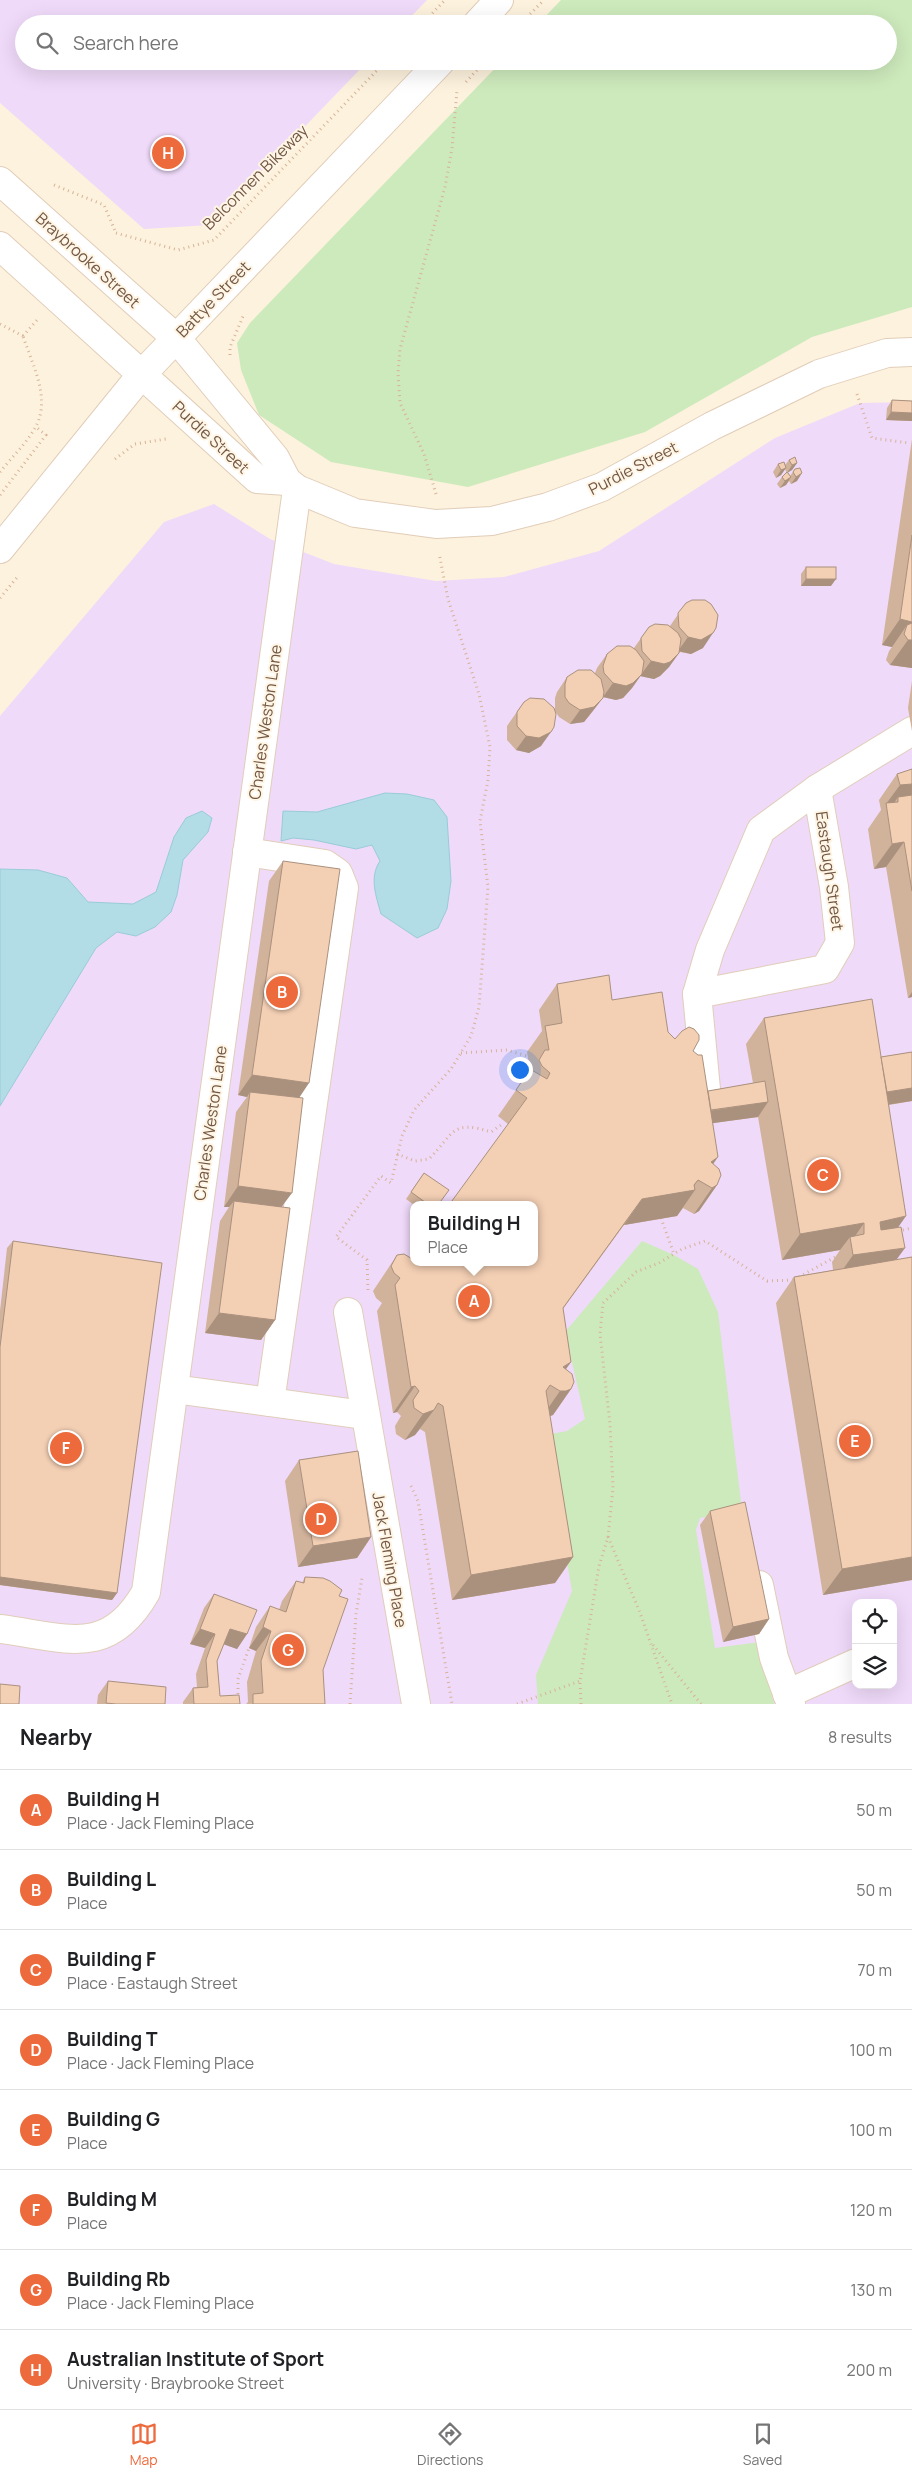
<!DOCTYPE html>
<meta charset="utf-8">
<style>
:root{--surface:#fff;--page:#f6f6f6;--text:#202124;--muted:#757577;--line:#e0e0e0;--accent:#ed6a3c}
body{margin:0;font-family:Manrope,sans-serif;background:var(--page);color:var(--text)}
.controls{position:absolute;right:15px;bottom:15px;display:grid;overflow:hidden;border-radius:10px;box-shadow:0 5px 20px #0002}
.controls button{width:45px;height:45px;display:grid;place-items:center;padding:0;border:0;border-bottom:1px solid var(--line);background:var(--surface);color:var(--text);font:25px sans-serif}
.you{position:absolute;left:519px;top:1069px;width:18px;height:18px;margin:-12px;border:4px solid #fff;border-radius:50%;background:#1a73e8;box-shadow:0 0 0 8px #1a73e833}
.badge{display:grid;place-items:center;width:32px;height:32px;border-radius:50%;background:var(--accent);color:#fff;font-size:16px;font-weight:700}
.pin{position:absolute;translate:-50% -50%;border:2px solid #fff;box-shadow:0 1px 5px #0006}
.popup{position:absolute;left:410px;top:1201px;width:128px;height:65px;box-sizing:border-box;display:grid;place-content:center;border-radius:10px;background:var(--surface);filter:drop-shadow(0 1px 4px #0005);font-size:16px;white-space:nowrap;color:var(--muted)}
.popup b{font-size:19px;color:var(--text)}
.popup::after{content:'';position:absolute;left:50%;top:100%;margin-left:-10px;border:10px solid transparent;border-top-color:var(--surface)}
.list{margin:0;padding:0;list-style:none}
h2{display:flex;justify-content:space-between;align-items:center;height:65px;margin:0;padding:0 20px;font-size:21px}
h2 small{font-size:16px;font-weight:400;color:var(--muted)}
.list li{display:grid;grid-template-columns:32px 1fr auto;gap:15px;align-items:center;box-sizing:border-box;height:80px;padding:0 20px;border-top:1px solid var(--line)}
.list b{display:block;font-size:19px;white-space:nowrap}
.list p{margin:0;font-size:16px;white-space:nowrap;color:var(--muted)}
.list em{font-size:16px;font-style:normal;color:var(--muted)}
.icon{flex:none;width:28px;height:28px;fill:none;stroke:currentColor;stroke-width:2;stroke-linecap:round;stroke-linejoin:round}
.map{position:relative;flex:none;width:912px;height:1704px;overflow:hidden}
.search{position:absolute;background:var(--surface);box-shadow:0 5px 20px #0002;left:15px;right:15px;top:15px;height:55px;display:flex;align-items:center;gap:12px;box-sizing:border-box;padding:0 18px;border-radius:28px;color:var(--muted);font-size:19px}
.sheet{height:705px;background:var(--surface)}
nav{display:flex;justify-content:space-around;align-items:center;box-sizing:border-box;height:70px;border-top:1px solid var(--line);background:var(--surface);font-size:14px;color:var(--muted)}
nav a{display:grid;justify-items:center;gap:2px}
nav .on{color:var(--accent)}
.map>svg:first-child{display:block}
.education{fill:#efdaf9;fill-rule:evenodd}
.green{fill:#cdeabc}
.water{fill:#b2dde6;stroke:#98ccd8}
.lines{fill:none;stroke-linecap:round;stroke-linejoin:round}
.minor-casing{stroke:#e1cdb9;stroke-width:30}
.path{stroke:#d7b398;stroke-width:3;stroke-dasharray:1 4;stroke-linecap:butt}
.minor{stroke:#fff;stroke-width:28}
.wall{fill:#d1b29b}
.shaded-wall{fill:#aa917e}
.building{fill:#f3cfb4;stroke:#aa917e}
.labels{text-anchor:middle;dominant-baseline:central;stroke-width:4;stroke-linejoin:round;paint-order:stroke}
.street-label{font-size:16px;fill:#735745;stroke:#fff5e4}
</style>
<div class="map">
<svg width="912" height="1704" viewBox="0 0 912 1704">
<rect width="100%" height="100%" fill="#fdf2dd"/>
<g class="education">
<polygon points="0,0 427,0 404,24 24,24 24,61 368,61 210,225 144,229 0,103"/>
<path d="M912 402V1704H0V716L164 522 214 504 270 539 334 564 436 581 504 577 599 551 775 438 860 403ZM414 1205H534V1262H414ZM856 1603H893V1685H856Z"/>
</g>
<g class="green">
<polygon points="561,0 912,0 912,307 812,337 645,432 468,487 331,462 259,415 241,370 237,343 250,323 502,61 888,61 888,24 538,24"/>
<polygon points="642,1241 674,1255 698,1269 718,1312 742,1510 700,1518 696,1530 715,1648 760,1642 774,1704 538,1704 536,1675 572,1591 545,1435 567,1431 585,1419 565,1332"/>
</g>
<g class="water">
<path d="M385 793 407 794 434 800 447 817 451 881 447 909 438 928 417 938 381 914C376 896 369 877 380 861L372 845 356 849 314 840 293 838 281 841 283 811 317 812Z"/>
<polygon points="202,811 212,818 208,832 183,860 177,895 171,912 155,927 136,936 117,932 96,948 0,1106 0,869 38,870 67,878 88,902 133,904 156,892 174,837 186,818"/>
</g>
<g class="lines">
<g class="minor-casing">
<g id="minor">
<polyline points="477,24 499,0"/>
<polyline points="0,181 176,338 275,458 287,481 297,489 355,513 436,524 492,521 548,507 602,487 712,426 819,374 887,353 912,352"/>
<polyline points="0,246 257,479 287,481"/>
<polyline points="0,549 142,374 441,61"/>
<polyline points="247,852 325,864 338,873 344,888 270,1402"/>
<polyline points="697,994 825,969 840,943 834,887 817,789"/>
<polyline points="706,1089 697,994 710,950 761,830 817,789 912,731"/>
<polyline points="348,1312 416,1704"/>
<polyline points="174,1389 364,1415"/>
<polyline points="759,1585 774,1658 791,1704"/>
<path d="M0 1629C65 1637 108 1659 146 1592L297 489"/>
<polyline points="787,1694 856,1663"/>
</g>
</g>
<g class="path">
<polyline points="523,21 544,0"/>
<polyline points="422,24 445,0"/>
<polyline points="466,82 485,61"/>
<polyline points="54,185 104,205 116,233"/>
<polyline points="116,233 178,250 214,240 386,61"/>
<polyline points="0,324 23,336"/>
<polyline points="23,336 37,320"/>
<polyline points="230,355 230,347 244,314"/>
<polyline points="857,394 872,438 909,443"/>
<polyline points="115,459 135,444 166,439"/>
<path d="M0 472C11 458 28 442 36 426 51 398 32 364 23 336"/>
<polyline points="436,494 424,454 400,403 398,373 400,349 445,187 452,148 457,91"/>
<polyline points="0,495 46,435 36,427"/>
<polyline points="0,598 19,575"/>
<polyline points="461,1053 507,1050 527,1056"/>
<path d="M397 1154 415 1161 429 1159C454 1134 451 1119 491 1132L504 1123"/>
<polyline points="661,1218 674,1254"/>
<polyline points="898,1231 912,1228"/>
<polyline points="799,1277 837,1256"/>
<polyline points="368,1290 367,1260 336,1237 381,1176 391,1183 402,1136 414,1110 451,1069 471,1036 479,1007 488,887 480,821 488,780 490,747 479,694 448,599 439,553"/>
<polyline points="411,1486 418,1501 452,1704"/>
<polyline points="608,1537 639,1610 672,1704"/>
<polyline points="653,1645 701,1704"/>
<polyline points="238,1704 238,1679 249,1648"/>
<polyline points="350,1704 356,1614 362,1578"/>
<polyline points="517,1704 580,1681"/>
<polyline points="581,1704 580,1681 599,1566 608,1537 613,1488 610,1424 600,1334 603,1303 636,1272 659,1263 682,1249 705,1241 767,1281 793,1280"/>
</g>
<use href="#minor" class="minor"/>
</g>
<g class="wall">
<polygon points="892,400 912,401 912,421 886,420 887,408"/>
<polygon points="912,439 912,668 890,665 886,660 889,651 892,647 882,645"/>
<polygon points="789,460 797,463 792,470 788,472 790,476 795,469 797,481 791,484 789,481 786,485 780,488 777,484 782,477 787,473 785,469 781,475 776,478 773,472 778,464 785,465"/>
<polygon points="806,567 831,586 801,586 801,574"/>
<polygon points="686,603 703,648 691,654 680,652 669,667 660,676 654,679 640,676 632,688 623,698 616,700 603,697 592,712 584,722 570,724 559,717 555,711 541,746 529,753 516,750 507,740 507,726 524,702 555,711 555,698 557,692 567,677 595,673 597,668 607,654 634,648 649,627 670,626"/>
<polygon points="912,681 912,731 908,708"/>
<polygon points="912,769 912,997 908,998 886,867 874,869 868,829 881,810 879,800 897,774"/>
<polygon points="283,861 299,1098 282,1207 275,1320 261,1340 205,1333 220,1221 229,1207 224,1207 236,1112 247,1097 238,1095 269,881"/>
<polygon points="557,984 612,1000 668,1032 675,1039 693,1051 708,1091 753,1083 746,1044 764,1018 881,1057 912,1052 912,1101 889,1105 897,1228 896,1259 912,1580 823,1595 776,1303 794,1277 833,1270 832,1262 840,1250 782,1260 758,1117 713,1123 713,1164 717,1185 699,1211 694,1214 683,1208 677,1216 624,1225 563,1309 571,1362 566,1369 571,1389 553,1415 550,1416 573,1557 555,1583 452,1600 425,1432 420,1429 415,1435 405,1440 396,1434 395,1426 401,1416 397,1412 393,1413 377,1311 382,1303 376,1298 373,1291 397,1255 410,1258 414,1253 414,1262 508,1124 498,1116 530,1070 527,1052 542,1031 539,1010"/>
<polygon points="424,1173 438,1205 414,1205 406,1199"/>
<polygon points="13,1241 117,1593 112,1600 0,1585 0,1311 7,1248"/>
<polygon points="299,1460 371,1537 357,1558 298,1567 285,1481"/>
<polygon points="710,1511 769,1619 759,1634 723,1642 700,1525"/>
<polygon points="305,1577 339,1596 323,1670 325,1704 246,1704 248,1702 247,1682 256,1651 249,1648 256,1627 270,1606 279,1610 282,1601 296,1581 302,1583"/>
<polygon points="214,1594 247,1634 237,1649 224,1644 217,1661 220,1696 240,1704 183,1704 183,1702 193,1688 197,1687 196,1674 205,1648 190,1644 204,1608"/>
<polygon points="108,1681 165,1704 97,1704 98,1695"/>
</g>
<g class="shaded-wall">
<polygon points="891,412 912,413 912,421 886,420"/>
<polygon points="797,463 792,470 787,473 792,465"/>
<polygon points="786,468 781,475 776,478 781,470"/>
<polygon points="802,473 797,481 791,484 796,477"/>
<polygon points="791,477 786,485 780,488 785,481"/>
<polygon points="806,579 836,579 831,586 801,586"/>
<polygon points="900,619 912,622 912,625 907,625 892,647 882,645"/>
<polygon points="713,633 703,648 691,654 678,651 688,637"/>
<polygon points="908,640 912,640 912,668 890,665"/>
<polygon points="679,653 669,667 660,676 654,679 640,676 651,661"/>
<polygon points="642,674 632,688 623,698 616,700 603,697 613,683"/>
<polygon points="603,698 592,712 584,722 570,724 580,710"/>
<polygon points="551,732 541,746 529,753 516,750 526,736"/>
<polygon points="912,784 912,798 898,802 898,797 889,811 886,804 900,785"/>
<polygon points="904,842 886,867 874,869 892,844"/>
<polygon points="912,992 912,997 908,998"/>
<polygon points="252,1075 309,1083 295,1104 250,1092 247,1097 238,1095"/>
<polygon points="912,1088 912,1101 866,1108 876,1094"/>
<polygon points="768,1102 758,1117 692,1126 702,1112"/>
<polygon points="718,1157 701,1182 698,1180 691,1191 695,1190 677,1216 624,1225 642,1199 711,1162"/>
<polygon points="717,1185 699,1211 694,1214 712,1188"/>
<polygon points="238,1186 292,1193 277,1213 234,1201 229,1207 224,1207"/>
<polygon points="906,1216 888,1242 861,1247 880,1222"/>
<polygon points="864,1223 851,1242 850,1237 840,1250 782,1260 800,1234"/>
<polygon points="905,1248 886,1274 835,1281 853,1255"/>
<polygon points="219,1313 275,1320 261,1340 205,1333"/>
<polygon points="571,1362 553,1387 563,1367"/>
<polygon points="415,1386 397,1412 393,1413 411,1387"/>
<polygon points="571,1389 553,1415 548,1417 542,1417 560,1391"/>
<polygon points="434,1410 415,1435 405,1440 423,1414"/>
<polygon points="371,1537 357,1558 298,1567 313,1546"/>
<polygon points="573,1557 555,1583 452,1600 471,1575"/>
<polygon points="912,1557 912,1580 823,1595 842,1569"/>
<polygon points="0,1577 117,1593 112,1600 0,1585"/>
<polygon points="769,1619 759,1634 723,1642 733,1627"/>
<polygon points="263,1627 271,1631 256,1651 249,1648"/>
<polygon points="200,1629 215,1634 205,1648 190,1644"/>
<polygon points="230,1629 247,1634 237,1649 220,1643"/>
</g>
<g class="building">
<polygon points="892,400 912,401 912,413 891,412"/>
<polygon points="795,457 797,463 792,465 789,460"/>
<polygon points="784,462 786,468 781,470 778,464"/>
<polygon points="800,468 802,473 796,477 793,472 795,469"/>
<polygon points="787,472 791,477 785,481 782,477"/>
<polygon points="912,535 912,622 900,619"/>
<rect x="806" y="567" width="30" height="12"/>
<polygon points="692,600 705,600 711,604 718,615 716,628 713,633 701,640 688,637 679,627 678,613 686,603"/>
<polygon points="912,623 912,640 908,640 904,634 907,625"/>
<polygon points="655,624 668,625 678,633 681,639 679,653 670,662 664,664 651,661 642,651 641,638 649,627"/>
<polygon points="617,646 630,646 636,650 644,661 642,674 633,683 626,686 613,683 604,673 603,666 607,654"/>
<polygon points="578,670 591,670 601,679 604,692 603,698 594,707 580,710 569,703 565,697 565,684 567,677"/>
<polygon points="530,698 544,699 554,708 556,714 554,727 551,732 539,738 526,736 517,726 517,712 524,702"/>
<polygon points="912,769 912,784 900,785 897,774"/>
<polygon points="912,795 912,891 904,842 892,844 886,803 898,802 898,797"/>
<polygon points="283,861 340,869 309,1083 252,1075"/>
<polygon points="609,975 612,1000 662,992 668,1032 675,1039 682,1031 689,1027 694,1029 699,1035 699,1040 693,1051 698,1055 702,1055 718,1157 711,1162 719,1169 721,1175 717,1185 712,1188 698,1180 694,1185 695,1190 642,1199 563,1308 571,1362 563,1367 572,1374 574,1382 571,1389 566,1391 560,1391 550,1385 546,1391 573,1557 471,1575 443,1406 438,1403 434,1410 423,1414 414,1408 413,1400 419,1391 415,1386 411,1387 395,1285 400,1278 394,1273 391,1266 397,1255 404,1254 414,1260 414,1262 534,1262 534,1205 449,1205 527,1098 516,1090 530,1069 547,1079 550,1073 542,1066 539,1060 545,1050 549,1050 545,1026 562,1023 557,984"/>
<polygon points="872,999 906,1216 880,1222 881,1230 901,1227 905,1248 853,1255 850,1237 864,1234 864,1223 800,1234 764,1018"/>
<polygon points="912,1052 912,1088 887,1092 881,1057"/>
<polygon points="765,1081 768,1102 711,1110 708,1091"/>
<polygon points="250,1092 303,1098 292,1193 238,1186"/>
<polygon points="424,1173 449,1190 438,1205 429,1205 411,1192"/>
<polygon points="234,1201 290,1208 275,1320 219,1313"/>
<polygon points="13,1241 162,1263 117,1593 0,1577 0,1347"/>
<polygon points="912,1257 912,1557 842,1569 794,1277"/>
<polygon points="358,1451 371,1537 313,1546 299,1460"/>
<polygon points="745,1502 769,1619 733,1627 710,1511"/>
<polygon points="305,1577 323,1578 330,1581 342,1590 339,1596 348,1599 323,1670 325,1704 253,1704 253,1694 263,1693 261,1661 271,1631 263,1627 270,1606 286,1612 296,1581 304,1583"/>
<polygon points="214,1594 257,1610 247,1634 230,1629 217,1661 220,1696 239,1695 240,1704 194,1704 193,1688 208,1687 206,1660 215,1634 200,1629"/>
<polygon points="108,1681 166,1687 165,1704 116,1704 106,1703"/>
<polygon points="0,1684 20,1686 19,1704 0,1704"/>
</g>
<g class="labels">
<g class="street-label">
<text transform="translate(255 177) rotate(-45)">Belconnen Bikeway</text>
<text transform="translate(88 260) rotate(42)">Braybrooke Street</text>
<text transform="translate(213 299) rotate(-46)">Battye Street</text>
<text transform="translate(211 437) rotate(43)">Purdie Street</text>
<text transform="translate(633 468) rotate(-27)">Purdie Street</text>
<text transform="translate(265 722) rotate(-82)">Charles Weston Lane</text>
<text transform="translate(830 871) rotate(82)">Eastaugh Street</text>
<text transform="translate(210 1123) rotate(-82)">Charles Weston Lane</text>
<text transform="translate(390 1560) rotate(80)">Jack Fleming Place</text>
</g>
</g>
</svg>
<div class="controls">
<button><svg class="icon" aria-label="locate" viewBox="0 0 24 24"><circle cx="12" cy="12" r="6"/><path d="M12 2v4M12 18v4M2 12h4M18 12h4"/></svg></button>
<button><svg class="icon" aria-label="layers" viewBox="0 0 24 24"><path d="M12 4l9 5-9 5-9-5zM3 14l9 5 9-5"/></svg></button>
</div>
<div class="you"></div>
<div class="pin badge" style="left:474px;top:1301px">A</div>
<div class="popup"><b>Building H</b>Place</div>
<div class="pin badge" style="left:282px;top:992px">B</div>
<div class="pin badge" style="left:823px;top:1175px">C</div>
<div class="pin badge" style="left:321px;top:1519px">D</div>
<div class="pin badge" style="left:855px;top:1441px">E</div>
<div class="pin badge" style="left:66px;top:1448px">F</div>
<div class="pin badge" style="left:288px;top:1650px">G</div>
<div class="pin badge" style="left:168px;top:153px">H</div>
<div class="search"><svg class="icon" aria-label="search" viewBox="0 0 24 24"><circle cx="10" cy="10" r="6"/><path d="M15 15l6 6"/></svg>Search here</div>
</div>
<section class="sheet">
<h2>Nearby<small>8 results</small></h2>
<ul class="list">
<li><span class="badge">A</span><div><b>Building H</b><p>Place · Jack Fleming Place</p></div><em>50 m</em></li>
<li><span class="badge">B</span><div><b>Building L</b><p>Place</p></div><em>50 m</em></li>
<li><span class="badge">C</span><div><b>Building F</b><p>Place · Eastaugh Street</p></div><em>70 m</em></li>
<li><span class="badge">D</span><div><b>Building T</b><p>Place · Jack Fleming Place</p></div><em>100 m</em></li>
<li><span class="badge">E</span><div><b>Building G</b><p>Place</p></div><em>100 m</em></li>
<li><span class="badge">F</span><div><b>Bulding M</b><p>Place</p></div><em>120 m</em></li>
<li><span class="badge">G</span><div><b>Building Rb</b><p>Place · Jack Fleming Place</p></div><em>130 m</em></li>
<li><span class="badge">H</span><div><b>Australian Institute of Sport</b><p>University · Braybrooke Street</p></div><em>200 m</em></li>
</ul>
</section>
<nav>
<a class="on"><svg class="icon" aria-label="map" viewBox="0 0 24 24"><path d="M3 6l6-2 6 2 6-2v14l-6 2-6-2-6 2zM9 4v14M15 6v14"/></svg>Map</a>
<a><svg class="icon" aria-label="directions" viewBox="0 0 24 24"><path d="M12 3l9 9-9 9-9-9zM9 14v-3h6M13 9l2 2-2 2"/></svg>Directions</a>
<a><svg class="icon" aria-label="saved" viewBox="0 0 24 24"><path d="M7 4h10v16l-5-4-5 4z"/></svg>Saved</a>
</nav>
